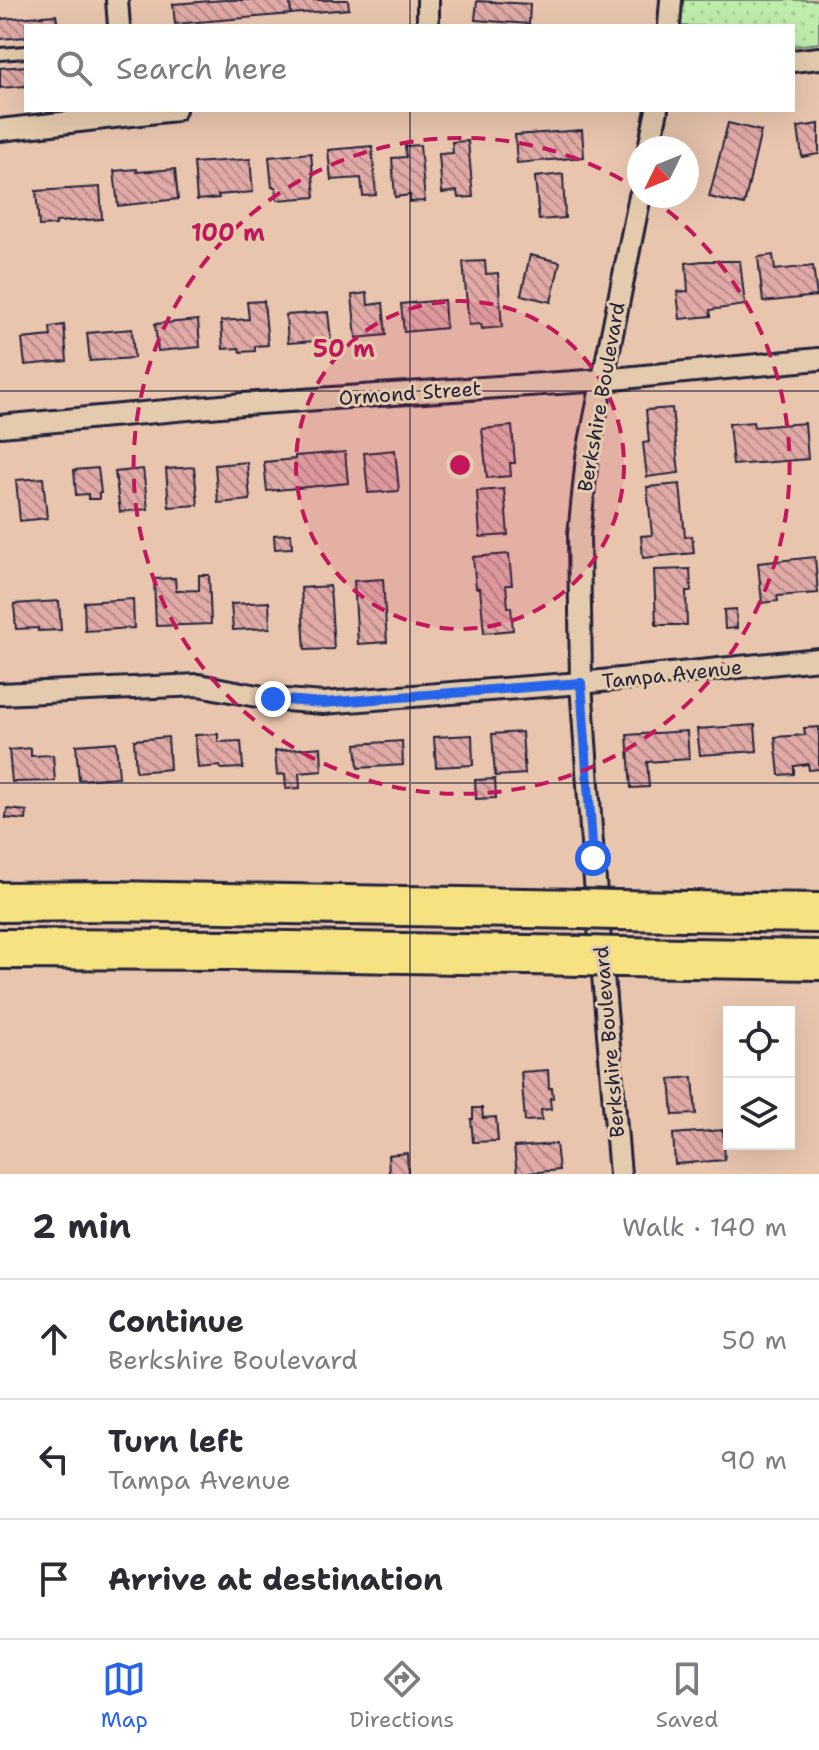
<!DOCTYPE html>
<meta charset="utf-8">
<style>
:root{--surface:#fff;--page:#f7f7f7;--text:#2b2b33;--muted:#7c7c81;--line:#e1e1e2;--accent:#2563eb}
body{margin:0;font-family:"Shantell Sans",sans-serif;background:var(--page);color:var(--text)}
.controls{position:absolute;right:24px;bottom:24px;display:grid;overflow:hidden;border-radius:0px;box-shadow:0 8px 32px #0002}
.controls button{width:72px;height:72px;display:grid;place-items:center;padding:0;border:0;border-bottom:2px solid var(--line);background:var(--surface);color:var(--text);font:40px sans-serif}
.compass{position:absolute;left:627px;top:136px;width:72px;height:72px;border-radius:50%;background:var(--surface);box-shadow:0 8px 32px #0002;rotate:227deg}
.stop{position:absolute;width:24px;height:24px;margin:-18px;border:6px solid #2563eb;border-radius:50%;background:#fff}
.stop.end{background:#2563eb;border-color:#fff;box-shadow:0 2px 8px #0008}
.list{margin:0;padding:0;list-style:none}
h2{display:flex;justify-content:space-between;align-items:center;height:104px;margin:0;padding:0 32px;font-size:34px}
h2 small{font-size:26px;font-weight:400;color:var(--muted)}
.list li{display:grid;grid-template-columns:52px 1fr auto;gap:24px;align-items:center;box-sizing:border-box;height:120px;padding:0 32px;border-top:2px solid var(--line)}
.list b{display:block;font-size:30px;white-space:nowrap}
.list p{margin:0;font-size:26px;white-space:nowrap;color:var(--muted)}
.list em{font-size:26px;font-style:normal;color:var(--muted)}
.icon{flex:none;width:44px;height:44px;fill:none;stroke:currentColor;stroke-width:2;stroke-linecap:round;stroke-linejoin:round}
.map{position:relative;flex:none;width:819px;height:1174px;overflow:hidden}
.search{position:absolute;background:var(--surface);box-shadow:0 8px 32px #0002;left:24px;right:24px;top:24px;height:88px;display:flex;align-items:center;gap:20px;box-sizing:border-box;padding:0 28px;border-radius:0px;color:var(--muted);font-size:30px}
.sheet{height:464px;background:var(--surface)}
nav{display:flex;justify-content:space-around;align-items:center;box-sizing:border-box;height:112px;border-top:2px solid var(--line);background:var(--surface);font-size:22px;color:var(--muted)}
nav a{display:grid;justify-items:center;gap:4px}
nav .on{color:var(--accent)}
.map>svg:first-child{display:block}
.park{fill:url(#park-dots);stroke:#708873;stroke-width:2}
.building{fill:url(#building-back-hatch);stroke:#22223b;stroke-width:2}
.lines{fill:none;stroke-linecap:round;stroke-linejoin:round}
.lane-casing{stroke:#22223b;stroke-width:16}
.street-casing{stroke:#22223b;stroke-width:26}
.highway-casing{stroke:#22223b;stroke-width:44}
.lane{stroke:#e5cbad;stroke-width:10}
.street{stroke:#e5cbad;stroke-width:20}
.highway{stroke:#f7e281;stroke-width:38}
.highway-bridge-casing{stroke:#22223b;stroke-width:44;stroke-linecap:butt}
.highway-bridge{stroke:#f7e281;stroke-width:38}
.route{stroke:#2563eb;stroke-width:10}
.grid{fill:none;stroke:#22223b;stroke-width:2;stroke-opacity:0.55}
.ring{fill:none;stroke:#c2185b;stroke-width:4;stroke-dasharray:14 10}
.labels{text-anchor:middle;dominant-baseline:central;stroke-width:6;stroke-linejoin:round;paint-order:stroke}
.street-label{font-size:20px;fill:#22223b;stroke:#e5cbad}
.centre{fill:#c2185b;stroke:#e5cbad;stroke-width:4}
.ring-label{font-size:24px;text-anchor:middle;font-weight:bold;fill:#c2185b;stroke:#e5cbad;stroke-width:6;stroke-linejoin:round;paint-order:stroke}
</style>
<div class="map">
<svg width="819" height="1174" viewBox="0 0 819 1174">
<defs>
<pattern id="park-dots" width="8" height="8" patternUnits="userSpaceOnUse" patternTransform="scale(2)"><rect width="8" height="8" fill="#bfedab"/><path d="M2 2h.1M6 6h.1" fill="none" stroke="#a4cb94" stroke-width="1.8" stroke-linecap="round"/></pattern>
<pattern id="building-back-hatch" width="6" height="6" patternUnits="userSpaceOnUse" patternTransform="scale(2)"><rect width="6" height="6" fill="#e1aaa6"/><path d="M-1 5l2 2M0 0l6 6M5-1l2 2" fill="none" stroke="#b68a88"/></pattern>
</defs>
<rect width="100%" height="100%" fill="#e9c5ae"/>
<filter id="ink" filterUnits="userSpaceOnUse"><feTurbulence type="fractalNoise" baseFrequency=".0125" numOctaves="2"/><feDisplacementMap in="SourceGraphic" scale="16" xChannelSelector="R" yChannelSelector="G"/><feConvolveMatrix kernelMatrix="1 2 1 2 8 2 1 2 1" color-interpolation-filters="sRGB"/></filter>
<g filter="url(#ink)">
<polygon class="park" points="683,0 819,0 819,43 793,46 793,26 681,26"/>
<g class="building">
<polygon points="224,0 290,0 291,14 175,24 173,4"/>
<polygon points="290,0 348,0 349,9 291,14"/>
<polygon points="477,1 530,4 529,24 475,20"/>
<polygon points="56,15 58,26 26,26 26,37 0,39 0,19"/>
<polygon points="26,66 26,86 0,88 0,68"/>
<polygon points="728,123 761,131 744,205 709,197"/>
<polygon points="819,124 819,154 802,157 798,127"/>
<polygon points="582,130 584,157 517,163 515,135"/>
<polygon points="468,141 473,197 458,198 457,191 442,193 439,154 453,153 452,142"/>
<polygon points="420,145 425,201 410,202 410,195 395,197 392,158 406,157 405,146"/>
<polygon points="372,146 376,195 363,196 361,178 331,180 328,150"/>
<polygon points="311,153 315,197 277,200 276,187 272,187 269,157"/>
<polygon points="250,159 253,192 218,195 219,198 197,200 194,163"/>
<polygon points="137,169 137,172 175,169 178,199 118,206 114,171"/>
<polygon points="563,174 565,218 539,220 535,177"/>
<polygon points="100,187 102,219 56,222 56,225 39,226 36,191"/>
<polygon points="530,255 560,262 551,302 521,295"/>
<polygon points="773,255 775,270 813,266 817,296 763,302 758,257"/>
<polygon points="485,261 486,274 498,273 502,327 482,329 481,324 469,325 463,262"/>
<polygon points="703,261 740,261 745,305 710,310 711,316 680,319 677,292 688,291 686,263"/>
<polygon points="367,293 368,305 383,303 386,335 356,338 352,295"/>
<polygon points="444,300 446,328 404,332 401,304"/>
<polygon points="264,301 268,345 255,346 255,351 240,352 239,348 223,349 221,321 249,319 247,302"/>
<polygon points="328,312 331,340 288,343 286,315"/>
<polygon points="198,320 200,347 158,351 155,324"/>
<polygon points="64,325 67,361 25,365 22,339 51,336 50,327"/>
<polygon points="132,329 134,358 90,361 87,333"/>
<polygon points="672,408 679,473 647,477 643,443 649,442 646,410"/>
<polygon points="753,422 754,427 805,423 808,459 733,465 729,424"/>
<polygon points="512,426 515,463 510,463 511,476 487,478 482,429"/>
<polygon points="395,450 399,491 368,493 364,453"/>
<polygon points="345,452 348,483 267,491 264,462 295,459 295,456"/>
<polygon points="247,462 250,500 218,503 215,465"/>
<polygon points="194,467 198,505 169,507 166,469"/>
<polygon points="98,468 101,493 99,493 99,499 88,499 88,494 76,495 74,470"/>
<polygon points="143,469 148,509 120,512 115,472"/>
<polygon points="43,478 47,518 20,521 16,480"/>
<polygon points="680,484 685,537 692,536 694,553 643,558 641,536 652,535 647,487"/>
<polygon points="504,489 508,535 480,537 477,491"/>
<polygon points="291,534 292,548 275,549 274,535"/>
<polygon points="509,554 512,585 506,585 508,607 511,607 513,630 484,633 480,588 476,588 473,557"/>
<polygon points="815,557 818,593 777,596 778,601 762,603 758,563"/>
<polygon points="690,569 691,591 686,591 687,625 656,625 654,570"/>
<polygon points="199,575 209,575 211,624 156,626 154,579 175,578 176,591 199,590"/>
<polygon points="383,579 387,642 358,644 354,581"/>
<polygon points="330,586 334,649 305,650 301,588"/>
<polygon points="133,599 134,628 85,631 84,602"/>
<polygon points="59,601 61,630 38,631 38,628 16,629 14,604"/>
<polygon points="269,602 270,628 233,630 231,604"/>
<polygon points="736,609 737,628 725,629 724,610"/>
<polygon points="755,725 757,751 700,755 697,729"/>
<polygon points="819,727 819,769 809,770 808,764 794,766 794,774 779,775 775,737 805,735 804,728"/>
<polygon points="687,731 689,759 647,762 649,787 631,788 627,735"/>
<polygon points="522,732 525,774 495,776 492,734"/>
<polygon points="218,734 218,742 241,741 243,768 221,769 220,766 198,768 195,735"/>
<polygon points="472,735 473,765 436,767 434,737"/>
<polygon points="168,737 170,769 136,772 134,740"/>
<polygon points="402,741 403,765 358,768 356,744"/>
<polygon points="116,742 119,777 79,780 76,745"/>
<polygon points="321,747 322,771 299,773 300,788 286,789 285,774 277,775 275,751"/>
<polygon points="31,748 31,756 53,755 55,781 12,782 9,750"/>
<polygon points="495,779 496,798 476,799 475,780"/>
<polygon points="7,809 27,811 26,820 6,818"/>
<polygon points="548,1070 549,1088 552,1088 553,1098 550,1098 551,1109 541,1110 542,1120 525,1121 521,1072"/>
<polygon points="693,1077 696,1114 673,1115 670,1079"/>
<polygon points="473,1108 482,1108 483,1118 496,1117 498,1141 473,1142 471,1119 473,1119"/>
<polygon points="723,1130 725,1160 675,1164 673,1134"/>
<polygon points="556,1144 559,1170 517,1174 514,1147"/>
<polygon points="407,1153 408,1174 389,1174 388,1155"/>
</g>
<g class="lines">
<g class="lane-casing">
<polyline id="lane" points="0,54 26,52"/>
</g>
<g class="street-casing">
<g id="street">
<polyline points="117,0 119,26"/>
<polyline points="428,0 428,26"/>
<polyline points="669,26 671,0"/>
<polyline points="793,61 819,58"/>
<polyline points="0,130 175,110"/>
<polyline points="649,148 657,110"/>
<polyline points="0,426 243,404 603,380 819,359"/>
<polyline points="0,694 199,685 273,699 323,703 581,683 819,659"/>
<polyline points="620,1174 593,858 581,683 579,535 587,457 640,196"/>
</g>
</g>
<g class="highway-casing">
<g id="highway">
<polyline points="0,902 110,901 580,909"/>
<polyline points="616,910 819,913"/>
<polyline points="0,949 232,950 584,956"/>
<polyline points="620,957 819,960"/>
</g>
</g>
<use href="#lane" class="lane"/>
<use href="#street" class="street"/>
<use href="#highway" class="highway"/>
<g class="highway-bridge-casing">
<g id="highway-bridge">
<polyline points="580,909 616,910"/>
<polyline points="584,956 620,957"/>
</g>
</g>
<use href="#highway-bridge" class="highway-bridge"/>
</g>
</g>
<g class="lines" filter="url(#ink)">
<polyline class="route" points="273,699 323,703 581,683 593,858"/>
</g>
<path class="grid" d="M410 0V26M410 110V1174M0 391H819M0 783H819"/>
<circle cx="460" cy="465" r="164" fill="#c2185b" fill-opacity=".12"/>
<g class="ring">
<circle cx="460" cy="465" r="164"/>
<path d="M648 196A328 328 0 1 1 639 190"/>
</g>
<g class="labels">
<g class="street-label">
<text transform="translate(410 393) rotate(-4)">Ormond Street</text>
<text transform="translate(601 397) rotate(-80)">Berkshire Boulevard</text>
<text transform="translate(672 674) rotate(-6)">Tampa Avenue</text>
<text transform="translate(609 1042) rotate(-95)">Berkshire Boulevard</text>
</g>
</g>
<circle cx="460" cy="465" r="12" class="centre"/>
<g class="ring-label">
<text x="228" y="241">100 m</text>
<text x="344" y="357">50 m</text>
</g>
</svg>
<div class="controls">
<button><svg class="icon" aria-label="locate" viewBox="0 0 24 24"><circle cx="12" cy="12" r="6"/><path d="M12 2v4M12 18v4M2 12h4M18 12h4"/></svg></button>
<button><svg class="icon" aria-label="layers" viewBox="0 0 24 24"><path d="M12 4l9 5-9 5-9-5zM3 14l9 5 9-5"/></svg></button>
</div>
<svg class="compass" viewBox="-18 -18 36 36"><path d="M0-13l5 13h-10z" fill="#e53935"/><path d="M0 13l5-13h-10z" fill="#7c7c81"/></svg>
<div class="stop" style="left:593px;top:858px"></div>
<div class="stop end" style="left:273px;top:699px"></div>
<div class="search"><svg class="icon" aria-label="search" viewBox="0 0 24 24"><circle cx="10" cy="10" r="6"/><path d="M15 15l6 6"/></svg>Search here</div>
</div>
<section class="sheet">
<h2>2 min<small>Walk · 140 m</small></h2>
<ul class="list">
<li><svg class="icon" aria-label="ahead" viewBox="0 0 24 24"><path d="M12 20V5M6 11l6-6 6 6"/></svg><div><b>Continue</b><p>Berkshire Boulevard</p></div><em>50 m</em></li>
<li><svg class="icon" aria-label="left" viewBox="0 0 24 24"><path d="M17 20v-9H6M10 6l-5 5 5 5"/></svg><div><b>Turn left</b><p>Tampa Avenue</p></div><em>90 m</em></li>
<li><svg class="icon" aria-label="arrive" viewBox="0 0 24 24"><path d="M6 21V4h12l-3 4 3 4H6"/></svg><div><b>Arrive at destination</b></div></li>
</ul>
</section>
<nav>
<a class="on"><svg class="icon" aria-label="map" viewBox="0 0 24 24"><path d="M3 6l6-2 6 2 6-2v14l-6 2-6-2-6 2zM9 4v14M15 6v14"/></svg>Map</a>
<a><svg class="icon" aria-label="directions" viewBox="0 0 24 24"><path d="M12 3l9 9-9 9-9-9zM9 14v-3h6M13 9l2 2-2 2"/></svg>Directions</a>
<a><svg class="icon" aria-label="saved" viewBox="0 0 24 24"><path d="M7 4h10v16l-5-4-5 4z"/></svg>Saved</a>
</nav>
